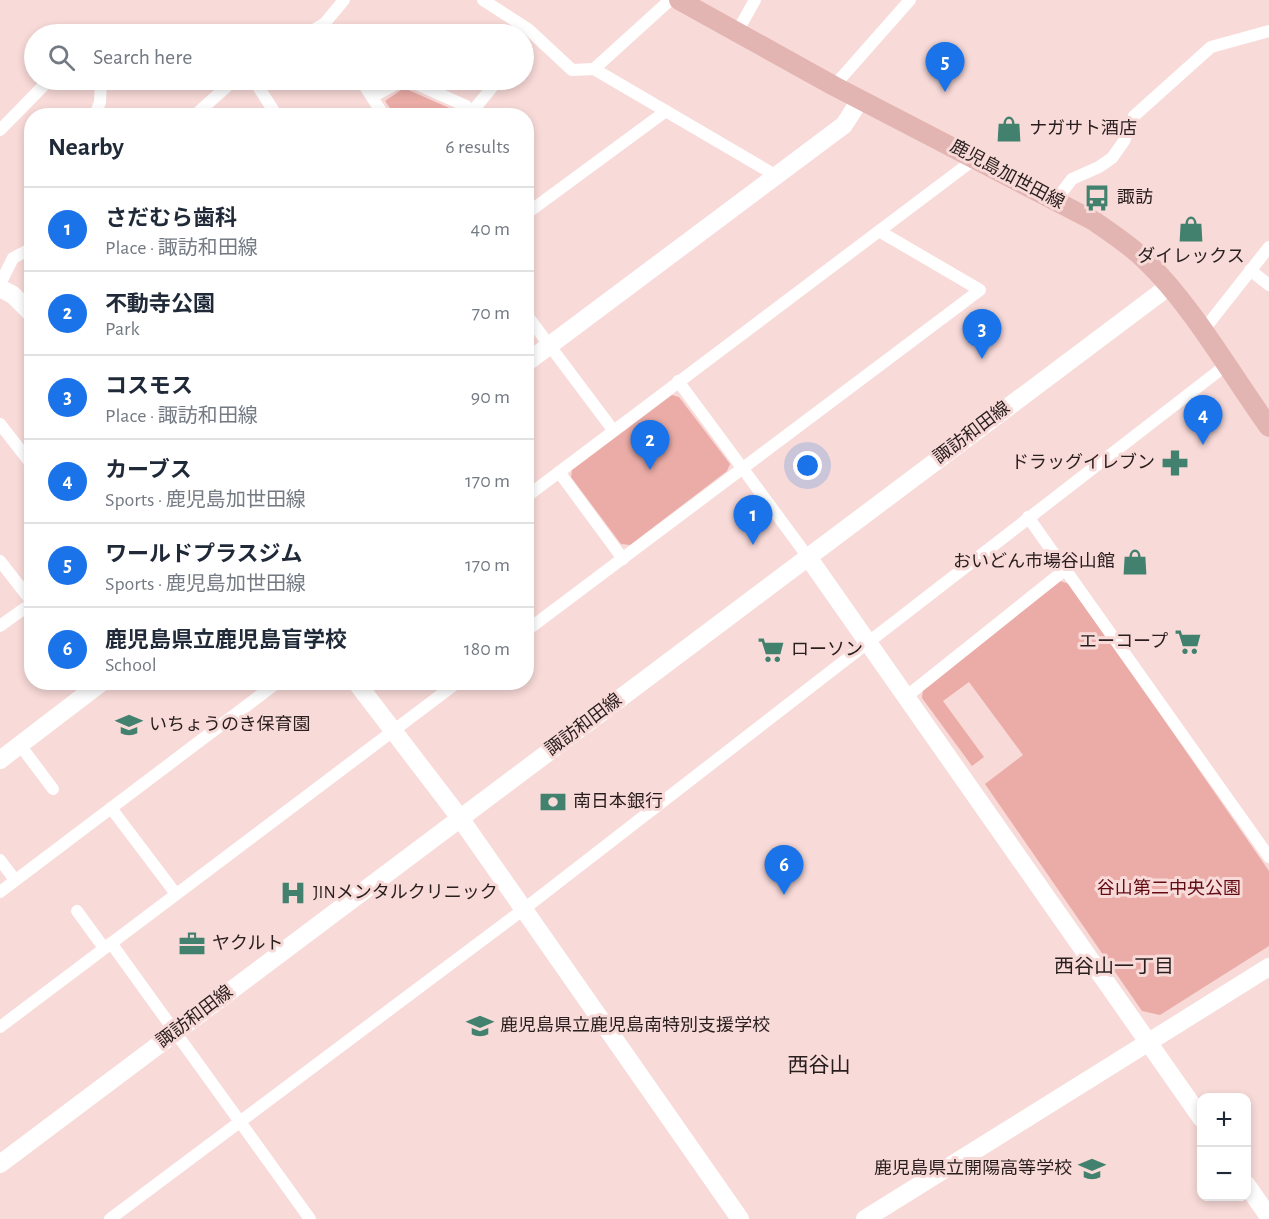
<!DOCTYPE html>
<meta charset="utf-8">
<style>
:root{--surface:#fff;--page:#f2f2f3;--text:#1f2937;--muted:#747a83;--line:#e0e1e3;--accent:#1a73e8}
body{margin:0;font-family:"Alegreya Sans","Noto Sans JP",sans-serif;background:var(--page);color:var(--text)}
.controls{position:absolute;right:18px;bottom:18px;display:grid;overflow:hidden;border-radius:12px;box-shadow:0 3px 9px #0003}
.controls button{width:54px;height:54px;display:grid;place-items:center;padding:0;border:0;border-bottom:2px solid var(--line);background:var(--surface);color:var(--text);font:30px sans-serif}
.you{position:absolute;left:808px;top:466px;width:21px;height:21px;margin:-15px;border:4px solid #fff;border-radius:50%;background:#1a73e8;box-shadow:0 0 0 9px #1a73e833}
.badge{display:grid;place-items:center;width:39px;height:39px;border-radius:50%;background:var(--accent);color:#fff;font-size:20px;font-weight:700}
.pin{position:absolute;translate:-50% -50px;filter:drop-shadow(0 2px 3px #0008)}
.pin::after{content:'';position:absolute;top:32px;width:21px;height:18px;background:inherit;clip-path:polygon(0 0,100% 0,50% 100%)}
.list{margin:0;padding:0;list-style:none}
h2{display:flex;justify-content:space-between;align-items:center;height:78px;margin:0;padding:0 24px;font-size:26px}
h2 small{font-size:20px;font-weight:400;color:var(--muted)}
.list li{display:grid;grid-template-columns:39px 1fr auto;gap:18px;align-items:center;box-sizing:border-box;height:84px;padding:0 24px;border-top:2px solid var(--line)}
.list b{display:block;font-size:22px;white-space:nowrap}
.list p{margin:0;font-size:20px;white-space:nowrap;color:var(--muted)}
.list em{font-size:20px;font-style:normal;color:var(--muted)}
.icon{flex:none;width:33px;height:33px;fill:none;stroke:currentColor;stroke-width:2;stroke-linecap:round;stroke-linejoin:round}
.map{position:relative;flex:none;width:1269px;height:1219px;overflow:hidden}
.search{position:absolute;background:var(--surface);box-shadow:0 3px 9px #0003;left:24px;top:24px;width:510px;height:66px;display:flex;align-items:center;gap:15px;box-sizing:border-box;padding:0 21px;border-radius:33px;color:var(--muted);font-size:22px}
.panel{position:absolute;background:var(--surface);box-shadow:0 3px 9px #0003;left:24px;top:108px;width:510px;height:582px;border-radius:24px}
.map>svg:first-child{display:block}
.green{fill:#ebaca7}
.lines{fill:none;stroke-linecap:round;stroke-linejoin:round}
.street{stroke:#fff;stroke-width:12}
.secondary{stroke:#fff;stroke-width:18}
.primary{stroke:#e3b5b2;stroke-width:20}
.labels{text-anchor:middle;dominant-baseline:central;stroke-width:6;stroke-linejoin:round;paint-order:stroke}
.poi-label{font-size:18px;fill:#281e1d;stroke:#f8dad8;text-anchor:start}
.street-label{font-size:18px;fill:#281e1d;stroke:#f8dad8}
.park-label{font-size:18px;fill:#620b12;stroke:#f8dad8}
.neighbourhood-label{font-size:20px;fill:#281e1d;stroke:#f8dad8}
.quarter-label{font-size:21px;fill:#281e1d;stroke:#f8dad8}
</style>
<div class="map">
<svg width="1269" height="1219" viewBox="0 0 1269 1219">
<rect width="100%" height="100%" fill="#f8dad8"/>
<g class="green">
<polygon points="404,88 463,114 464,115 395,115 385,101"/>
<polygon points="672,395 679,397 730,464 727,471 630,545 621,544 571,477 572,470"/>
<polygon points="1060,581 1070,584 1269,871 1269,946 1160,1015 1142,1011 985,784 1023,755 969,682 943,701 984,757 972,766 922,698 923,688"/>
</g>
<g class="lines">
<g class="street">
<polyline points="483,0 528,29 572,70 594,69"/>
<polyline points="670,0 594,69 775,175"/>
<polyline points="324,24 332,34"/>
<polyline points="737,32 755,0"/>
<polyline points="307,34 324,24 344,0"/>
<polyline points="254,80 277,116"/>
<polyline points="361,80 384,116"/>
<polyline points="408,80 466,106 472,116"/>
<polyline points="834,86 910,0"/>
<polyline points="372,97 403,80"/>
<polyline points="471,113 498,80"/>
<polyline points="95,116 100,102 101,80"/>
<polyline points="194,116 234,80"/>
<polyline points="0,130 49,80"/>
<polyline points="1056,200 1072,179 1099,167 1112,158 1124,141 1134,116 1211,47 1269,31"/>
<polyline points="526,214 666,111"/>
<polyline points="1250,270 1269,285"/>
<polyline points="0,284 13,258 32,248"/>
<polyline points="526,314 613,430"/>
<polyline points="1202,332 1269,247"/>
<polyline points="678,381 808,557"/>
<polyline points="0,424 32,465"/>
<polyline points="559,472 623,559"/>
<polyline points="526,497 976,158"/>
<polyline points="1028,517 1269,857"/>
<polyline points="0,561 32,602"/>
<polyline points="0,626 32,603"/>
<polyline points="526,631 980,290 879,231"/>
<polyline points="907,696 1066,569"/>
<polyline points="20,745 53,789"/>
<polyline points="111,808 176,894"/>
<polyline points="0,860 15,880"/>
<polyline points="0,892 278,682"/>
<polyline points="77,911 104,948"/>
<polyline points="111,943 310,1219"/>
<polyline points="0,1027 458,682"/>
<polyline points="110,1219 524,909 1225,366"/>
</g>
<g class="secondary">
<polyline points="0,288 13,295 32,314"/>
<polyline points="526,363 844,125 860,100"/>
<polyline points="808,557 1202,1119"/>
<polyline points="356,682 460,818 740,1219"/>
<polyline points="0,760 102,682"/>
<polyline points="0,1164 1168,287"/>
<polyline points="1246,1184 1269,1217"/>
<polyline points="865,1219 1269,967"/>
</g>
<path class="primary" d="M679 0 834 86 1094 221C1111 233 1130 245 1145 260 1192 305 1231 374 1269 427"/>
</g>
<defs>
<g id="shop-bare" transform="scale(2.07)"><path d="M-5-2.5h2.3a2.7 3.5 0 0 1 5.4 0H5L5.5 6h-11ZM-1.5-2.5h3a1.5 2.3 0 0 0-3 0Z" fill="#41816e" stroke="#f8dad8" stroke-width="2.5" paint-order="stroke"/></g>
<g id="bus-bare" transform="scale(2.07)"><path d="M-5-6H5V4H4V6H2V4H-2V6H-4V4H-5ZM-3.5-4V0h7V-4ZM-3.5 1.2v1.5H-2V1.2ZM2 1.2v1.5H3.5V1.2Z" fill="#41816e" stroke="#f8dad8" stroke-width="2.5" paint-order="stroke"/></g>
<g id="pharmacy-bare" transform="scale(2.07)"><path d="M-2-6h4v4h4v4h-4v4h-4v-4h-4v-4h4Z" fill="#41816e" stroke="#f8dad8" stroke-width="2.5" paint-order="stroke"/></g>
<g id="supermarket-bare" transform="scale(2.07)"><path d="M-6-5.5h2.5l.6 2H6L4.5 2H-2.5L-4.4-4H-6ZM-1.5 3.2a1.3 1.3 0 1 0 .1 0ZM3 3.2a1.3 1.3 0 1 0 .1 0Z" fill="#41816e" stroke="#f8dad8" stroke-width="2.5" paint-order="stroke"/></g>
<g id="school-bare" transform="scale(2.07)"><path d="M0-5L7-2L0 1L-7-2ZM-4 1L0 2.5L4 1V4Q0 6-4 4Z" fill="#41816e" stroke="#f8dad8" stroke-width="2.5" paint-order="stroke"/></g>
<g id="bank-bare" transform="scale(2.07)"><path d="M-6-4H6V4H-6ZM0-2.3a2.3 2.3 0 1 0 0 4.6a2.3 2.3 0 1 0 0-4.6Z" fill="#41816e" stroke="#f8dad8" stroke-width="2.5" paint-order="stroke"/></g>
<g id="hospital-bare" transform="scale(2.07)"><path d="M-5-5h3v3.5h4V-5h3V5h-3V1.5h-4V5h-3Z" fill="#41816e" stroke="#f8dad8" stroke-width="2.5" paint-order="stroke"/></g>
<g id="office-bare" transform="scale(2.07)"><path d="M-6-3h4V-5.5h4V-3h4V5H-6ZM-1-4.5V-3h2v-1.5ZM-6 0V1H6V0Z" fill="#41816e" stroke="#f8dad8" stroke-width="2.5" paint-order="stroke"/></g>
</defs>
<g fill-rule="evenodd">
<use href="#shop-bare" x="1009" y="129"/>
<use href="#bus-bare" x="1097" y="198"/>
<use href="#shop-bare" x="1191" y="229"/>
<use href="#pharmacy-bare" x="1175" y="463"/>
<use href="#shop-bare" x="1135" y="562"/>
<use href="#supermarket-bare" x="1188" y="642"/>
<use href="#supermarket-bare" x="771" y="650"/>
<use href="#school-bare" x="129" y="725"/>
<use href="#bank-bare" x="553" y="802"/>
<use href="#hospital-bare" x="293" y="893"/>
<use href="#office-bare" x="192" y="944"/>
<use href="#school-bare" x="480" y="1026"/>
<use href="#school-bare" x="1092" y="1169"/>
</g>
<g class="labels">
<g class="poi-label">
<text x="1029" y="129">ナガサト酒店</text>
<text x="1117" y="198">諏訪</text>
<text x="1191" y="257" text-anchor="middle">ダイレックス</text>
<text x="1155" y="463" text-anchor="end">ドラッグイレブン</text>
<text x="1115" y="562" text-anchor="end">おいどん市場谷山館</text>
<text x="1168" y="642" text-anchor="end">エーコープ</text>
<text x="791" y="650">ローソン</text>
<text x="149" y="725">いちょうのき保育園</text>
<text x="573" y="802">南日本銀行</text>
<text x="313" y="893">JINメンタルクリニック</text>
<text x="212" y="944">ヤクルト</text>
<text x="500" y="1026">鹿児島県立鹿児島南特別支援学校</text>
<text x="1072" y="1169" text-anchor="end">鹿児島県立開陽高等学校</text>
</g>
<g class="street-label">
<text transform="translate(1007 175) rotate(28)">鹿児島加世田線</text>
<text transform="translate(972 433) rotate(-37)">諏訪和田線</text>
<text transform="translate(584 725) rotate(-37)">諏訪和田線</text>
<text transform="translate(195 1017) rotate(-37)">諏訪和田線</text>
</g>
<g class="park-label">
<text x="1169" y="889">谷山第二中央公園</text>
</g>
<g class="neighbourhood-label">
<text x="1114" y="967">西谷山一丁目</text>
</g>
<g class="quarter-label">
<text x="819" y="1065">西谷山</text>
</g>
</g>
</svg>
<div class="controls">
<button>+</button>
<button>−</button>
</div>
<div class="you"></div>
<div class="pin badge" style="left:753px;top:545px">1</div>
<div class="pin badge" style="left:650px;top:470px">2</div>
<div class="pin badge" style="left:982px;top:359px">3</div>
<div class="pin badge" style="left:1203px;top:445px">4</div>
<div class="pin badge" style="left:945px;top:92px">5</div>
<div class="pin badge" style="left:784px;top:895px">6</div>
<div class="search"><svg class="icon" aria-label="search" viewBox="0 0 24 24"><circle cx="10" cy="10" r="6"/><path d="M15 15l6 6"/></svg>Search here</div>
<section class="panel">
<h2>Nearby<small>6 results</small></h2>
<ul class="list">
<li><span class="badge">1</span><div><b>さだむら歯科</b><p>Place · 諏訪和田線</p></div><em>40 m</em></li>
<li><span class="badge">2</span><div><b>不動寺公園</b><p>Park</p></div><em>70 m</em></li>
<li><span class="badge">3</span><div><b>コスモス</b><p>Place · 諏訪和田線</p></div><em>90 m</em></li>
<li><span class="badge">4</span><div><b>カーブス</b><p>Sports · 鹿児島加世田線</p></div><em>170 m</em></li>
<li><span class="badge">5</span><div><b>ワールドプラスジム</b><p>Sports · 鹿児島加世田線</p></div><em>170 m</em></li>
<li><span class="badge">6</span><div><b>鹿児島県立鹿児島盲学校</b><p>School</p></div><em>180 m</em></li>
</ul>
</section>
</div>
